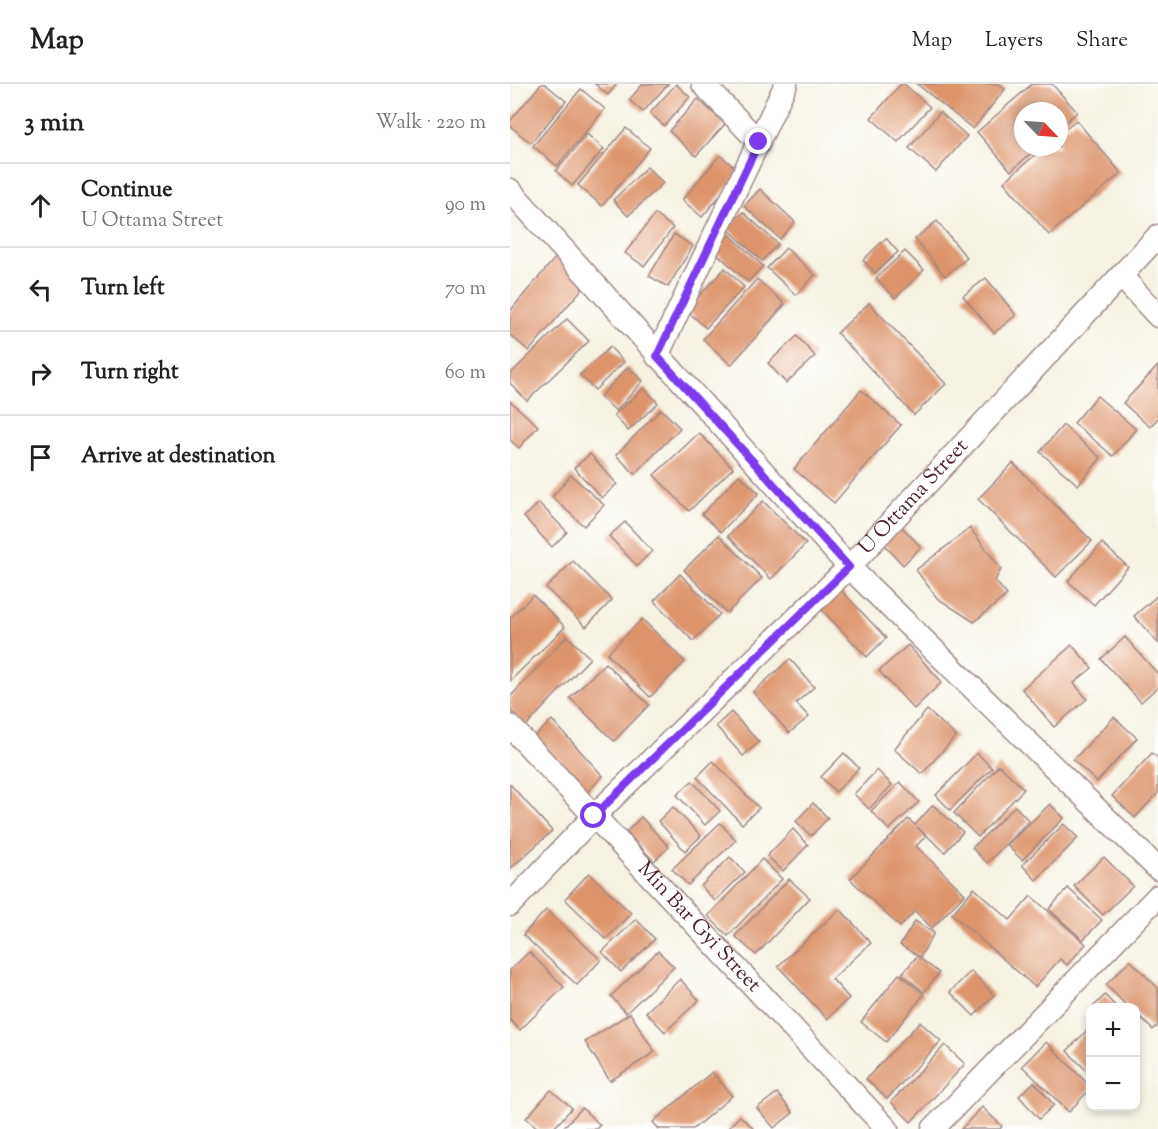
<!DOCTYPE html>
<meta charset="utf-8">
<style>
:root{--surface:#fff;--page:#f6f6f6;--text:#202124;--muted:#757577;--line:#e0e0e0}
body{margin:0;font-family:"Sorts Mill Goudy",serif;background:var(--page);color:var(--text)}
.controls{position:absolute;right:18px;bottom:18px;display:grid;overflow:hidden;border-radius:12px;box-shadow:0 3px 9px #0003}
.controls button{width:54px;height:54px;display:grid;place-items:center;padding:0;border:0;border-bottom:2px solid var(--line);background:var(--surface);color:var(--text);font:30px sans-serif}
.compass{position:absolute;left:504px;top:18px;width:54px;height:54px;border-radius:50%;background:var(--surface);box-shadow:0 3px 9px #0003;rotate:115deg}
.stop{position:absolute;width:18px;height:18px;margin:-14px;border:4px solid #7c3aed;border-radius:50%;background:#fff}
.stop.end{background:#7c3aed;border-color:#fff;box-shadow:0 2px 6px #0008}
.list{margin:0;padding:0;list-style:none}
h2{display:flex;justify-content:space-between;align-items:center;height:78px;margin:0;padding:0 24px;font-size:26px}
h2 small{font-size:20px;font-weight:400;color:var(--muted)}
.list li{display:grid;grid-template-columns:39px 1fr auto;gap:18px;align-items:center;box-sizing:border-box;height:84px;padding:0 24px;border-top:2px solid var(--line)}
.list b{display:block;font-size:22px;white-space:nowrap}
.list p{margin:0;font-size:20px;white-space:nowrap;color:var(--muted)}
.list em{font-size:20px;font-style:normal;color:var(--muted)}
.icon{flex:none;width:33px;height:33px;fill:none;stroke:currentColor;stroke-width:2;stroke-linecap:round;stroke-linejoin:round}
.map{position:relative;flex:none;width:648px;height:1045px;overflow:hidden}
header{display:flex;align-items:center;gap:36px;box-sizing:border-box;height:84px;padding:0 30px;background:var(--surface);border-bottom:2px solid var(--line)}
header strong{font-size:28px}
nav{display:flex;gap:33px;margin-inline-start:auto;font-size:21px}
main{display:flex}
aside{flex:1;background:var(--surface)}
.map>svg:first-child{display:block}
.building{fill:#dd946a}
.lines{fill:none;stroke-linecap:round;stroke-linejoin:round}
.street-casing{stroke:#a08886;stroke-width:25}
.street{stroke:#fff;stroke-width:22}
.route{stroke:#7c3aed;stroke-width:8}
.labels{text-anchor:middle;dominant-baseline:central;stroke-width:4.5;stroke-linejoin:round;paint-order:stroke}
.street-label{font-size:21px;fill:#4a1f2b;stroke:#fff}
</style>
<header>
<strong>Map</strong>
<nav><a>Map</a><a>Layers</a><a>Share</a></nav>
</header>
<main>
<aside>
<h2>3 min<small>Walk · 220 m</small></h2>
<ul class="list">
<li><svg class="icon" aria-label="ahead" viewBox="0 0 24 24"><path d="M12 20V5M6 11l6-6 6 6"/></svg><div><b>Continue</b><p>U Ottama Street</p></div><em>90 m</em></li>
<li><svg class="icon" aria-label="left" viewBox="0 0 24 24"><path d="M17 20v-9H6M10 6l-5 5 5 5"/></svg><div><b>Turn left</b></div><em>70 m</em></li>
<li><svg class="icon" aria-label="right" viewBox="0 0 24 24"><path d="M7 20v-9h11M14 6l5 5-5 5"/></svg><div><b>Turn right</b></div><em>60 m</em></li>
<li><svg class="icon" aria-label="arrive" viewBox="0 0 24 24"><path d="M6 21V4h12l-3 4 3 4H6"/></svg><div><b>Arrive at destination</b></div></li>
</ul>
</aside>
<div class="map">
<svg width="648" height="1045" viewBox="0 0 648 1045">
<rect width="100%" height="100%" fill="#fff"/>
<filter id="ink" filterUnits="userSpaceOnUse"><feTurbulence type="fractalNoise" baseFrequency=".0167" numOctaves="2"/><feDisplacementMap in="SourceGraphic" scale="12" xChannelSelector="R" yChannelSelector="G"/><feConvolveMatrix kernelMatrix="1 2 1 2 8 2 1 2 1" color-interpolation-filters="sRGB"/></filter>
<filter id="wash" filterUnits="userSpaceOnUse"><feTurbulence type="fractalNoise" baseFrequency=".008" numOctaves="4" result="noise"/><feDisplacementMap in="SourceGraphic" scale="24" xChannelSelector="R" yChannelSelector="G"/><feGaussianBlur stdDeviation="1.35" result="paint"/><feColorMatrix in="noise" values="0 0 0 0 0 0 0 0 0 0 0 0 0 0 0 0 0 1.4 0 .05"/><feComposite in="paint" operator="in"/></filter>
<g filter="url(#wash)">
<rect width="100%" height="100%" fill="#f5f2e2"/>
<g id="blocks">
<g class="building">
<polygon points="31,0 35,0 56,17 21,59 0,42 0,37"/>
<polygon points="85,0 107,0 98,11"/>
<polygon points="133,0 158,0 133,28 119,16"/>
<polygon points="166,0 180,13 154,42 140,29"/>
<polygon points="391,0 394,0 420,23 388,58 361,34"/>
<polygon points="407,0 489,0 495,5 463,45"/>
<polygon points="522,0 542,0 567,28 549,44 549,27 513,27 513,63 528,63 501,87 467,48"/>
<polygon points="71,5 95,25 47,82 23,62"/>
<polygon points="188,15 215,40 186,72 159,47"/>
<polygon points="430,28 457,52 426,88 399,64"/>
<polygon points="566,36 611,89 539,151 494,98 534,63 549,63 549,50"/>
<polygon points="116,44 140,64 92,122 68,101"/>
<polygon points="77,50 94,65 62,102 46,87"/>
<polygon points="210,71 230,88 192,133 172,116"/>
<polygon points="137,83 153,99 118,132 103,116"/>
<polygon points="250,105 285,138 270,155 234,122"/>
<polygon points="233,128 268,160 252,177 217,144"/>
<polygon points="145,130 163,144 134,182 115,169"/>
<polygon points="427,137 457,174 435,192 405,155"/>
<polygon points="218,149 253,182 238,198 203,166"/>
<polygon points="164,150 183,162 158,203 139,192"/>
<polygon points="376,154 388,168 365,189 353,176"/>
<polygon points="276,164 305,191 286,211 257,184"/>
<polygon points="395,167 414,186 385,214 366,194"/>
<polygon points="46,173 77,199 19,267 0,251 0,227"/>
<polygon points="215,184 234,203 196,244 176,226"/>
<polygon points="476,194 506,231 484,249 453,212"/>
<polygon points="247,195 275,220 221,281 193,255"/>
<polygon points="359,219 436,300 404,331 327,249"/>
<polygon points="57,235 79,257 17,317 0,299 0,290"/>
<polygon points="287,252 305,272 276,299 258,279"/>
<polygon points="100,263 114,278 85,306 70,291"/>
<polygon points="648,282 648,334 640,343 613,319"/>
<polygon points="118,283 133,297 106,327 90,313"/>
<polygon points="134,304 148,319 118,347 104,331"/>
<polygon points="351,306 391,341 324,419 284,385"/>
<polygon points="587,312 626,345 603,372 564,339"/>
<polygon points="0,317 28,342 9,364 0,356"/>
<polygon points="151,325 170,344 125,390 106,371"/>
<polygon points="553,341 591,374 568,401 530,368"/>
<polygon points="189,349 223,384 179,427 144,391"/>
<polygon points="80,370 107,400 92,414 64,384"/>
<polygon points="503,379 582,457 546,493 468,415"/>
<polygon points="61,391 94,421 74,442 42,413"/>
<polygon points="229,391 249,409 211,448 192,430"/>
<polygon points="253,417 296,460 261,495 218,452"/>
<polygon points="29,419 57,448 42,463 14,433"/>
<polygon points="115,438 142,467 127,482 99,452"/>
<polygon points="389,440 411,463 393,481 371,457"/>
<polygon points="460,444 491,485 485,497 497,511 464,538 427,514 406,486"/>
<polygon points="209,451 252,494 217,529 174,486"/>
<polygon points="592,459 618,483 584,521 558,497"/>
<polygon points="63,477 102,516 76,543 36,504"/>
<polygon points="170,490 210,530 183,557 144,517"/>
<polygon points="330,505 376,554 357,573 310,524"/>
<polygon points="23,511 55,543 0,597 0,534"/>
<polygon points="648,511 648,559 624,532"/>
<polygon points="132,535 175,578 140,613 97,570"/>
<polygon points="57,552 80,574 16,642 0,626 0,613"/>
<polygon points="615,553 648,590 648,603 631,618 591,575"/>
<polygon points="398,561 432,598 404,625 369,587"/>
<polygon points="562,561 582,584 564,599 577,615 544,643 512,605"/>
<polygon points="280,575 304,603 286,619 299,633 279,649 243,608"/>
<polygon points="95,579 139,621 104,657 60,614"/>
<polygon points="417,626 446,652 412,690 384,665"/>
<polygon points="221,628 249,658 233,672 206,642"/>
<polygon points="604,633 627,654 587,698 563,676"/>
<polygon points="42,636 93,692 75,710 23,654"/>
<polygon points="334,669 349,684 326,708 311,693"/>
<polygon points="467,669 482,684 440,726 426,711"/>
<polygon points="642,669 648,674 648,709 625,734 602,712"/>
<polygon points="203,677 249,724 232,740 187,693"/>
<polygon points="489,681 514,705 468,753 444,729"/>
<polygon points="367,686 382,701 359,725 344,710"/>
<polygon points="182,697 210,727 195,741 167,711"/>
<polygon points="390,698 409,718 379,746 361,727"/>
<polygon points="0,700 42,747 0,785"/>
<polygon points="303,719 318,734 301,752 286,737"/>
<polygon points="540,720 554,734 512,776 497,761"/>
<polygon points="423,721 453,748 435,768 407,743 416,752 406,762 455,810 422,844 405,827 390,843 340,795 398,735 405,741"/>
<polygon points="505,722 519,737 477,779 462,764"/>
<polygon points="163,723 191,752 175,767 148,737"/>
<polygon points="131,733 159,763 144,777 116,748"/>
<polygon points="210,739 226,756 178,801 162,785"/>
<polygon points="554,740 568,754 526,796 512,781"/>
<polygon points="283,745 298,761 273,787 257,772"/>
<polygon points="220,773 235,788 205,817 191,802"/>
<polygon points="594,773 623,802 593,831 564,802"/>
<polygon points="252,775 272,795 218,852 198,832"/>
<polygon points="79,789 121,829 96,855 55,815"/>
<polygon points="279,795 300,814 246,871 225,852"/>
<polygon points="464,804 500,836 521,812 576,860 557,881 550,875 525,903 442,830"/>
<polygon points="558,804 592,836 573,856 539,825"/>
<polygon points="330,825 361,859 322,895 339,914 317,935 268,882"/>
<polygon points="36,826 91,876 67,901 13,851"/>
<polygon points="126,835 145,855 111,888 92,868"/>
<polygon points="405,837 424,849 410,873 390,861"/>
<polygon points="148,867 164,883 116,929 101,912"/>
<polygon points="19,868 54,903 10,946 0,936 0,886"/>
<polygon points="407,872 429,889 414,908 392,890"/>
<polygon points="620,876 648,904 648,941 643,946 626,929 626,924 619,924 596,901"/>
<polygon points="461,887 484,911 464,932 440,908"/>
<polygon points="389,890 414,910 376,958 351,938"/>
<polygon points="170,895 189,916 155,948 136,928"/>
<polygon points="595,911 607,924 582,924"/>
<polygon points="120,929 145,968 100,997 75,958"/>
<polygon points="410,938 431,957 377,1015 356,995"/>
<polygon points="580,943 580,990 557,967"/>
<polygon points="536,958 580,1002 580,1005 559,1028 512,982"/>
<polygon points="435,961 455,980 401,1038 381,1018"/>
<polygon points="202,988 222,1012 183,1045 149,1045 143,1038"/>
<polygon points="524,998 544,1021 529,1035 509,1012"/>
<polygon points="41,1006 62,1024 43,1045 29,1045 16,1034"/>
<polygon points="267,1009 283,1029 264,1044 247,1024"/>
<polygon points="472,1023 492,1042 490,1045 451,1045"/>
<polygon points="72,1024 90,1041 86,1045 52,1045"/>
<polygon points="230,1032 244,1045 217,1045"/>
</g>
</g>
</g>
<g filter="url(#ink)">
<use href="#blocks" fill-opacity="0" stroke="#a08886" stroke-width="1.5"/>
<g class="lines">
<g class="street-casing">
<g id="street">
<polyline points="193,0 249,58"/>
<polyline points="0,106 339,483 648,785"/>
<polyline points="611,192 648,232"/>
<polyline points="147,272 276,0"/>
<path id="s1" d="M0 642 377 1045"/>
<path id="s2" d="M0 821 84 732 339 483 648 152"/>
<polyline points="423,1045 648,812"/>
</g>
</g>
<use href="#street" class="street"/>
</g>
</g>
<g class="lines" filter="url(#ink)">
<polyline class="route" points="84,732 339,483 147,272 249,58"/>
</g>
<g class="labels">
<g class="street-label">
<text stroke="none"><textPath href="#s2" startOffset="574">U Ottama Street</textPath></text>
<text stroke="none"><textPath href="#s1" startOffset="276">Min Bar Gyi Street</textPath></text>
</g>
</g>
</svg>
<div class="controls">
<button>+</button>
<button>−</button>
</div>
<svg class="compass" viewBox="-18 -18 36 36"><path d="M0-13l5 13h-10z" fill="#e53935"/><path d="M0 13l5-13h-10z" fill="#757577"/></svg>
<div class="stop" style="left:84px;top:732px"></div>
<div class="stop end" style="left:249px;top:58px"></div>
</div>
</main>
